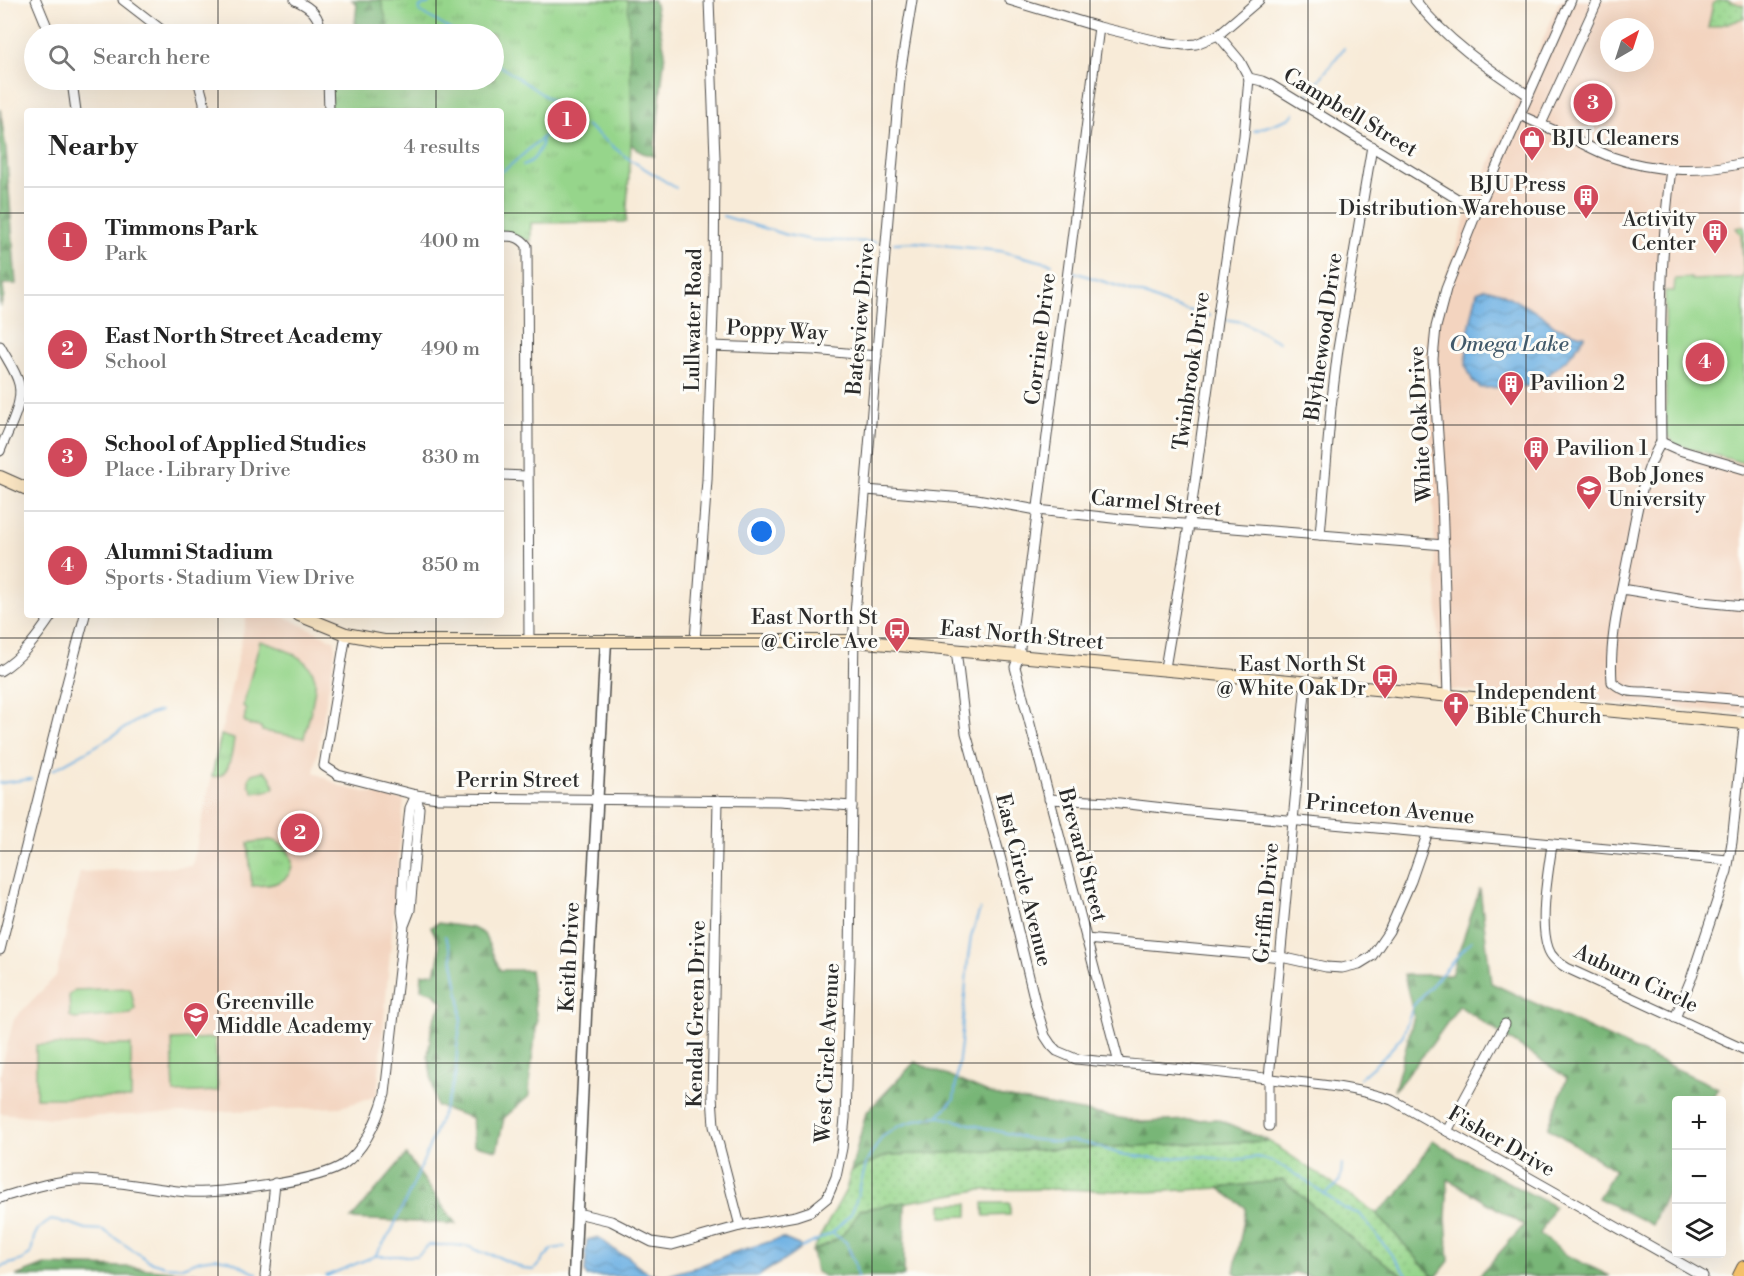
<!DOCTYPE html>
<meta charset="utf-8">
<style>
:root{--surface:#fff;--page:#f2f2f2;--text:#222;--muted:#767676;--line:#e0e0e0;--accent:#d1495b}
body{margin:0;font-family:"Libre Bodoni",serif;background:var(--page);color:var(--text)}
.controls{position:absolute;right:18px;bottom:18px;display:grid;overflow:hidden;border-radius:6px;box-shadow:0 6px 24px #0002}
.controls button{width:54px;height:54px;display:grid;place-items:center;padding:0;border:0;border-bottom:2px solid var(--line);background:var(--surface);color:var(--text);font:30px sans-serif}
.compass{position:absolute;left:1600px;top:18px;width:54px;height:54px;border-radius:50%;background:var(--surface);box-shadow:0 6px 24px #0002;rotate:39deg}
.you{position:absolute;left:762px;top:532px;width:21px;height:21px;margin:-15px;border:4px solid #fff;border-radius:50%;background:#1a73e8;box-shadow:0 0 0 9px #1a73e833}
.badge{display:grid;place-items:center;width:39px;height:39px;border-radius:50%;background:var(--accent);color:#fff;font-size:20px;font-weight:700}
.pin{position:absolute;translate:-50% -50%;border:3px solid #fff;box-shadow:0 2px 6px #0006}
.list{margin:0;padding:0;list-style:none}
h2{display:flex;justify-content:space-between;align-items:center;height:78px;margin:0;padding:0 24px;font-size:26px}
h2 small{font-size:20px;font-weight:400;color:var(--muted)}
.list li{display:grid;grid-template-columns:39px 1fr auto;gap:18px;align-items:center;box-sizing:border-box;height:108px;padding:0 24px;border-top:2px solid var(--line)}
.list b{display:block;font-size:22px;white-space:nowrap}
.list p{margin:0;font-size:20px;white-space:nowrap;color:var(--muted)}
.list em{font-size:20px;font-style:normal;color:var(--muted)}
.icon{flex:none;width:33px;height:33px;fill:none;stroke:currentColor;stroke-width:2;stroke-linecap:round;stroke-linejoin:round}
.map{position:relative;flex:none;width:1744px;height:1276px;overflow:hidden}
.search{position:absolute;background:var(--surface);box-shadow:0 6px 24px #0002;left:24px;top:24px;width:480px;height:66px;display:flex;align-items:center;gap:15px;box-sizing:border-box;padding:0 21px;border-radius:33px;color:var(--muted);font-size:22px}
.panel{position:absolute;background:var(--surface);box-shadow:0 6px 24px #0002;left:24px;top:108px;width:480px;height:510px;border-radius:6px}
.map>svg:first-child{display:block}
.built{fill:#f3d4bf;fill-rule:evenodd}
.grass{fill:url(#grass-dots);stroke:#60805b;stroke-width:1.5}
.forest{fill:url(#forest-firs);stroke:#527051;stroke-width:1.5}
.park{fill:url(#park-tufts);stroke:#60805b;stroke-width:1.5}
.garden{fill:#96d58b;stroke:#60805b;stroke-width:1.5}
.water{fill:url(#water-waves);stroke:#4c6e87;stroke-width:1.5}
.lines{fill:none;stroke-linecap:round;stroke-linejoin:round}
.stream{stroke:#6eb1e3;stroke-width:2}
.minor-casing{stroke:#4a4845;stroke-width:11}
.tertiary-casing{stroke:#4a4845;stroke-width:13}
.secondary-casing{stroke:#4a4845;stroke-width:14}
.primary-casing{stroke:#4a4845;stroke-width:16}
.minor{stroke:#fff;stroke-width:9}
.tertiary{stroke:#fff;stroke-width:10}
.secondary{stroke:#fbe6c3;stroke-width:12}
.primary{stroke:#f4c16a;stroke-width:14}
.grid{fill:none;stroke:#2b2b2b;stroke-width:1.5;stroke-opacity:0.55}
.labels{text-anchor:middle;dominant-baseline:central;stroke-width:6;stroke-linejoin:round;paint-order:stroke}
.street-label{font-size:21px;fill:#2b2b2b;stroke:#fdfcf7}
.poi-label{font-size:21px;fill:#2b2b2b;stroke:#fdfcf7;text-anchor:start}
.water-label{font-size:22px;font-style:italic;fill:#425a6b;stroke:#fdfcf7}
</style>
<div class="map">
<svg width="1744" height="1276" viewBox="0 0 1744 1276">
<defs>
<pattern id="grass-dots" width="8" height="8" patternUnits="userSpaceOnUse" patternTransform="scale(1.5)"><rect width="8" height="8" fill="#96d58b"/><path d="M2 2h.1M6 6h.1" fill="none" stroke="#81b778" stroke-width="1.8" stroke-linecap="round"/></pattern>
<pattern id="forest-firs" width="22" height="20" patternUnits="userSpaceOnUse" patternTransform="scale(1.5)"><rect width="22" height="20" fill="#78b677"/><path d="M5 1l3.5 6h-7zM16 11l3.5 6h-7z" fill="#639462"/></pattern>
<pattern id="park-tufts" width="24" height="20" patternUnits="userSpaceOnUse" patternTransform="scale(1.5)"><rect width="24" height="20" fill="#96d58b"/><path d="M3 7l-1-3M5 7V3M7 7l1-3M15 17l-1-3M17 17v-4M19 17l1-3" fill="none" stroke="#81b778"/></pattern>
<pattern id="water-waves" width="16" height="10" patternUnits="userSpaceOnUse" patternTransform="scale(1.5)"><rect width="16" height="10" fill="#6eb1e3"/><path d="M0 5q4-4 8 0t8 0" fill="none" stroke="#5b90b8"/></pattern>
</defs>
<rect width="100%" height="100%" fill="#fdfcf7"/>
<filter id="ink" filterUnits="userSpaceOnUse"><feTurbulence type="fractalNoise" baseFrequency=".0167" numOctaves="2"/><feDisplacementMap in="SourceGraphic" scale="12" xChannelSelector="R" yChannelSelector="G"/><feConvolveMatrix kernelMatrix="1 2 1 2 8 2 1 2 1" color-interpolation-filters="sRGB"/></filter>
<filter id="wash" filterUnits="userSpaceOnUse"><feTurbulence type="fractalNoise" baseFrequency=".008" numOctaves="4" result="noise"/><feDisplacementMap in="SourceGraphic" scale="24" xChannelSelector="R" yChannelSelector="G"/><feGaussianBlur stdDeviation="1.35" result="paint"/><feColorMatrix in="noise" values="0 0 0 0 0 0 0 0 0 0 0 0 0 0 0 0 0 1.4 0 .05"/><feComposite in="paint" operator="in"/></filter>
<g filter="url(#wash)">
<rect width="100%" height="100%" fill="#f8ebd8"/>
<g class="built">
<path d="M1560 0H1744V713L1441 689 1426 333 1464 223ZM1609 27H1645V63H1609Z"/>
<polygon points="247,615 281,615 335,641 335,652 314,772 342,787 404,800 377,1096 341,1107 50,1118 0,1113 0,1074 14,1019 56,976 80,872 192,866"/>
</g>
<g class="grass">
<polygon points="1717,0 1728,0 1744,6 1744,18 1737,20 1737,21 1708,28 1713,4"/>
<path d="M1269 1141 1376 1213 1433 1276H1404L1359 1245 1283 1180 1219 1188 1148 1192 1060 1189 979 1190 860 1210C845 1236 840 1240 812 1251L846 1190 851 1171 889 1155Z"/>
</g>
<g class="forest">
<polygon points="352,0 436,0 450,34 354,34 357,4"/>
<polygon points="576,0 654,0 665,52 654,156 642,153 613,130"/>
<polygon points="0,109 6,149 16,284 3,284 4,296 0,307"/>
<polygon points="1480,889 1491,983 1718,1088 1711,1100 1676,1100 1676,1174 1652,1225 1598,1198 1615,1170 1548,1128 1567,1078 1459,1006 1432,1044 1394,1091 1414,1017 1404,975 1451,975"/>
<path d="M438 923 473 928 484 934 500 970H530L537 1021 530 1077 529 1096 504 1118 497 1150 474 1145 472 1118 436 1106 428 1056 432 1024 443 1003 434 993 421 989 422 974 435 973C441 952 442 947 431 927Z"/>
<polygon points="915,1062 993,1095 1142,1122 1217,1119 1269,1141 889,1155 851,1171 866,1113"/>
<polygon points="1433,1140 1457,1156 1554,1206 1540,1234 1568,1256 1610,1276 1479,1276 1524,1225 1448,1179 1446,1218 1449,1261 1437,1276 1433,1276 1376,1213 1398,1195"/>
<polygon points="406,1155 456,1224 351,1219"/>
<polygon points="1283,1180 1359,1245 1404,1276 1308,1276 1294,1272 1286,1276 1239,1276 1234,1272 1246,1208 1219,1188"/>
<path d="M905 1202 904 1276H824L816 1272 812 1251C840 1240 845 1236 860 1210Z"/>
<polygon points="44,1265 129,1267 220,1276 16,1276"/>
</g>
<g class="park">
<polygon points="381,0 628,0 632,128 626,222 531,223 531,241 501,232 501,111 330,111 330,80 494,80 494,34 390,34"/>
<path d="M221 735 234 739C232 751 230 781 212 776Z"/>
<path d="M263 771C270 773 274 782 274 788L271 790 254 793 249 784V778L252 774Z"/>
<path d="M270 840C295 844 301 876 276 883 269 886 259 885 252 886L248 843Z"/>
</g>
<g class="garden">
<polygon points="1744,226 1744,463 1674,444 1666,433 1665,291 1674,291 1675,279 1691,278 1692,280 1741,278 1744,274 1741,234 1736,228"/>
<path d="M260 641C278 646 311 657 315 679 317 692 307 724 304 738L262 731 261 727 250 725 244 721 246 709 243 706Z"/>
<polygon points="129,988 131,990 135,1009 131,1014 74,1019 70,1016 69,995 75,990"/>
<polygon points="215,1038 218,1091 174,1093 172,1040"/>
<rect x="36" y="1045" width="95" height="53"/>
<polygon points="983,1203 1010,1203 1010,1215 984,1216"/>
<polygon points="942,1204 968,1204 968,1216 942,1217"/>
</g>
<g class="water">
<polygon points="1485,288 1500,292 1542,315 1555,326 1581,335 1585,335 1585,337 1569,357 1535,386 1481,388 1473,382 1466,366 1468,333 1477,292"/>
<path d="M598 1237 620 1254 628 1256 636 1265 649 1273 663 1276 697 1267 735 1252 782 1238 799 1245 801 1248C789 1260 773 1265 759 1276H587L585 1272 587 1240Z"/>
</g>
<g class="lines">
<g class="stream">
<polyline points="429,0 430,3 420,7 419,11 458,34"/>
<polyline points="494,62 567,111"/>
<polyline points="1305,98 1344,48"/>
<polyline points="586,125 626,157 676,188"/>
<polyline points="1254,131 1290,118 1294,113"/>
<path d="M523 165C536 161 536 154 542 145L541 138"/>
<path d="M501 172C518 161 531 146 547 134L549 135 553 133 552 129 560 124 561 114 564 110"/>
<polyline points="723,216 787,235 812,240 876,242"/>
<polyline points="894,243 915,242 1000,251 1052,264"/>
<polyline points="1074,272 1145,295 1168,305 1210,316"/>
<polyline points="1223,319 1243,322 1279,342"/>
<path d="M53 770C72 759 92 749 111 737 128 727 141 715 161 711"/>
<polyline points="0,783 31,779"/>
<polyline points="1360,1078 1384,1057 1403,1035 1413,1006 1471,941"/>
<polyline points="938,1116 954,1099 961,1043 968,958 971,937 980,909"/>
<path d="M1324 1194C1340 1185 1341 1183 1342 1164"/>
<polyline points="832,1233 846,1242 855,1263 857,1276"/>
<polyline points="801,1248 832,1233 851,1214 855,1204 867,1161 882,1137 899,1126 920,1119 938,1116 1029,1139 1056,1142 1072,1141 1089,1144 1120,1154 1160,1159 1194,1156 1232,1160 1258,1157 1276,1163 1302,1178 1345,1209 1360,1214 1408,1276"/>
<polyline points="584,1252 587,1254"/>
<polyline points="375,1256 392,1230 418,1174 449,1097 456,1074 457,1048 461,1020 460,1000 451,951 445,936"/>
<polyline points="0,1267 22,1260 31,1253 34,1237 38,1229 51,1220 72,1224 86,1229 103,1230 149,1261 165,1266 182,1267 201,1260 215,1258 229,1260 257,1274"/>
<polyline points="326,1276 375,1256 417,1256 429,1245 454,1245 470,1247 480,1252 496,1256 524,1269 534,1270 552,1249 565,1247"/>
</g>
</g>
</g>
<g filter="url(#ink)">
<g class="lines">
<g class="minor-casing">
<g id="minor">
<polyline points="36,0 50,34"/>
<polyline points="123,0 167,34"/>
<path d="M295 0C312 8 319 15 322 34"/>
<polyline points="1009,0 1099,27 1162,42 1184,45 1196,44 1218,35 1259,0"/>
<path d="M1415 0C1445 39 1487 68 1528 95"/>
<polyline points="1099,27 1019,656 1015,667 1119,1063"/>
<polyline points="1218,35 1240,61 1249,78 1262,81 1271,85 1477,211"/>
<polyline points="70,80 73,89 76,111"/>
<polyline points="198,80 204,102 204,111"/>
<polyline points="328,80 329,111"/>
<path d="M1520 115C1537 123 1554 130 1571 138 1584 144 1598 152 1612 157 1654 172 1701 173 1744 163"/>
<polyline points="1541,124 1598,0"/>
<path d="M501 236C512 236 520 236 527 246L529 641"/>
<path d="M0 346C6 358 16 371 19 384 24 404 7 432 0 451"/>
<polyline points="712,346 814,350 877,356"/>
<path d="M1661 442C1640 479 1635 522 1627 562 1619 602 1609 641 1612 682 1625 692 1629 692 1645 692L1744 700"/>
<path d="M1661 442C1660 351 1659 260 1671 169"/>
<polyline points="1661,442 1679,450 1744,469"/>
<polyline points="501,475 527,476"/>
<polyline points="866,490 977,499 1037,510 1122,519 1444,545"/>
<polyline points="1320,535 1331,407 1338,349 1372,146"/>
<polyline points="1622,589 1702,602 1744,606"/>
<polyline points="346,634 324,766 338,775 416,795 438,798 780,801 852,806"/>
<polyline points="695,640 707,480 714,283 715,158 709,0"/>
<path d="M956 650 966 733 1001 860 1036 1006 1045 1036 1051 1045 1057 1051 1076 1059C1147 1066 1218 1071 1288 1081 1323 1085 1358 1088 1392 1100L1703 1276"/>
<polyline points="1165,668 1189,525 1217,321 1244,136 1249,78"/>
<path d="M0 671C22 658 38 636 52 615"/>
<polyline points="1448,695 1442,495 1433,359 1436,327 1446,289 1477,211 1571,0"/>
<polyline points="1049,799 1111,802 1190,811 1728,860"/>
<polyline points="718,800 712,1096 714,1126 740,1226"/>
<path d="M1552 845C1548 873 1539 922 1548 948 1551 958 1559 963 1567 968L1743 1049"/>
<polyline points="405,923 410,910 419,808 416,795"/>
<polyline points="1086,939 1281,957 1326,967 1342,968 1359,964 1372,956 1389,931 1411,881 1428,832"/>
<polyline points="0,950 67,683 85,615"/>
<polyline points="1675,1018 1691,979 1727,871 1732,842 1744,728"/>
<polyline points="1269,1126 1269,1078 1306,682"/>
<polyline points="1447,1131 1505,1024"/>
<path d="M0 1198C26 1190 53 1180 80 1180 116 1180 152 1189 188 1192 218 1194 321 1181 344 1164 365 1149 378 1118 385 1094L403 934 404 925 402 912 404 864 410 808 416 795"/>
<polyline points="577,1213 611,1221 652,1242 672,1245 740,1226 796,1216 811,1211 827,1198 836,1177 842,1148 845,1118 850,960 854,626 893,159 901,68 912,0"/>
<polyline points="265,1276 275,1183"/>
</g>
</g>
<g class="tertiary-casing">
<polyline id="tertiary" points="574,1276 587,993 606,641"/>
</g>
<g class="secondary-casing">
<g id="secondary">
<polyline points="0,477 27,489"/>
<polyline points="299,615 346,634 384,641 855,641 1744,723"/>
</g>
</g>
<g class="primary-casing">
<polyline id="primary" points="1740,1276 1744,1268"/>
</g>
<use href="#minor" class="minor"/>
<use href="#tertiary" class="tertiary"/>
<use href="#secondary" class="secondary"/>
<use href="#primary" class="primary"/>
</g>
</g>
<path class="grid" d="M218 0V34M436 0V34M654 0V1276M872 0V1276M1090 0V1276M1308 0V1276M1526 0V1276M218 80V111M436 80V111M0 213H27M501 213H1744M0 425H27M501 425H1744M218 615V1276M436 615V1276M0 638H1744M0 851H1744M0 1063H1744"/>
<defs>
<g id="shop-pin" transform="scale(1.35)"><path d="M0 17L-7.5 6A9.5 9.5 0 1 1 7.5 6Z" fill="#d1495b" stroke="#fdfcf7"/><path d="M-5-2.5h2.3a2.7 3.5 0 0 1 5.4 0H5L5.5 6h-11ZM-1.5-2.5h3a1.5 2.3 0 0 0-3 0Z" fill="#fff"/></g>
<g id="building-pin" transform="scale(1.35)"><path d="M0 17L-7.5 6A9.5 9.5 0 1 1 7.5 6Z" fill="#d1495b" stroke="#fdfcf7"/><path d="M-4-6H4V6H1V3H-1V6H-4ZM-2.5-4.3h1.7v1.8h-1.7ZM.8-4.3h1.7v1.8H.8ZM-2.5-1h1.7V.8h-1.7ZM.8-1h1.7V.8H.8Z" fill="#fff"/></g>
<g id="university-pin" transform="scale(1.35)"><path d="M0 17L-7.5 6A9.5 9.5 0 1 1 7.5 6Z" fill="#d1495b" stroke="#fdfcf7"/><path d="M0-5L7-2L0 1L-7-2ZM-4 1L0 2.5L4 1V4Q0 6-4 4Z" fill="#fff"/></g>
<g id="bus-pin" transform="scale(1.35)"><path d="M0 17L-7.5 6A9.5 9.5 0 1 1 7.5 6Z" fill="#d1495b" stroke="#fdfcf7"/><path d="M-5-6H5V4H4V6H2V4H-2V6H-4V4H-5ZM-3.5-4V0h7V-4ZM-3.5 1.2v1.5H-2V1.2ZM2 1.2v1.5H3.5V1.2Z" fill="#fff"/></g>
<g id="church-pin" transform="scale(1.35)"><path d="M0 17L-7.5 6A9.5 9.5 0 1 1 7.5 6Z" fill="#d1495b" stroke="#fdfcf7"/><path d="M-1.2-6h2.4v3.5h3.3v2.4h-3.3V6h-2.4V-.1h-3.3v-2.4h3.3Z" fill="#fff"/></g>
<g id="school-pin" transform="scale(1.35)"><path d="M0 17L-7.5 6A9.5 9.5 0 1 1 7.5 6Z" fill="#d1495b" stroke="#fdfcf7"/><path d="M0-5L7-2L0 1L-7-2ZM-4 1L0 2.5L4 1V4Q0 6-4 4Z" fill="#fff"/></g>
</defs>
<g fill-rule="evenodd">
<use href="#shop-pin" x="1532" y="139"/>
<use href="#building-pin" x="1586" y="197"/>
<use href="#building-pin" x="1715" y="232"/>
<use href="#building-pin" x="1511" y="384"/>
<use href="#building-pin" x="1536" y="449"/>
<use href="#university-pin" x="1589" y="488"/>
<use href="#bus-pin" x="897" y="630"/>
<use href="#bus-pin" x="1385" y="677"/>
<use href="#church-pin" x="1456" y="705"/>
<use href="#school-pin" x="196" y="1015"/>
</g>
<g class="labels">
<g class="street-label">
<text transform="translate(1350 113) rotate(31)">Campbell Street</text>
<text transform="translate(861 319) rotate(-85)">Batesview Drive</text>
<text transform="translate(694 320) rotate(-89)">Lullwater Road</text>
<text transform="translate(777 331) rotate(3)">Poppy Way</text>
<text transform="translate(1324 337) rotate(-82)">Blythewood Drive</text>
<text transform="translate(1041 339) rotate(-83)">Corrine Drive</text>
<text transform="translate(1192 371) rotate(-82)">Twinbrook Drive</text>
<text transform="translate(1421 424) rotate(-93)">White Oak Drive</text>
<text transform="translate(1156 504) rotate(5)">Carmel Street</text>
<text transform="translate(1022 636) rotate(5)">East North Street</text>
<text x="518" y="781">Perrin Street</text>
<text transform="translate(1390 810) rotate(5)">Princeton Avenue</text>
<text transform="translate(1082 855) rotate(75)">Brevard Street</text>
<text transform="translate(1023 880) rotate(76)">East Circle Avenue</text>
<text transform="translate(1267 903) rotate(-85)">Griffin Drive</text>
<text transform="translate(570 957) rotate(-87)">Keith Drive</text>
<text transform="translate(1636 979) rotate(25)">Auburn Circle</text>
<text transform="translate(697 1014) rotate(-89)">Kendal Green Drive</text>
<text transform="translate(828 1053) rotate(-87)">West Circle Avenue</text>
<text transform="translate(1501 1142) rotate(30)">Fisher Drive</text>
</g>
<g class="poi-label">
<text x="1552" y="139">BJU Cleaners</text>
<text x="1566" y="185" text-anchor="end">BJU Press<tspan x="1566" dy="24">Distribution Warehouse</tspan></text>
<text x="1696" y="220" text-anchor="end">Activity<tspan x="1696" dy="24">Center</tspan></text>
<text x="1530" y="384">Pavilion 2</text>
<text x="1556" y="449">Pavilion 1</text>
<text x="1608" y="476">Bob Jones<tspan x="1608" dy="24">University</tspan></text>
<text x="878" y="618" text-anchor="end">East North St<tspan x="878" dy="24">@ Circle Ave</tspan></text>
<text x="1366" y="665" text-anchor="end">East North St<tspan x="1366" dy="24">@ White Oak Dr</tspan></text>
<text x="1476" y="693">Independent<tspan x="1476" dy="24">Bible Church</tspan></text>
<text x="216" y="1003">Greenville<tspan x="216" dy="24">Middle Academy</tspan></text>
</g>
<g class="water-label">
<text x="1509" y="344">Omega Lake</text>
</g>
</g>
</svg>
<div class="controls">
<button>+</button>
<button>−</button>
<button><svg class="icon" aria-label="layers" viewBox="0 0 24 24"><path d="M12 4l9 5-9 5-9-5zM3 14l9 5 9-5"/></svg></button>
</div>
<svg class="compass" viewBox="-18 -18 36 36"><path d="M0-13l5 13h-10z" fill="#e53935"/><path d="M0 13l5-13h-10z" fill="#767676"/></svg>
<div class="you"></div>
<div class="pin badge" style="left:567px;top:120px">1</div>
<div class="pin badge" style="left:300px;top:833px">2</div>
<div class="pin badge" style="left:1593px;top:103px">3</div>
<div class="pin badge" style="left:1705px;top:362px">4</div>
<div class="search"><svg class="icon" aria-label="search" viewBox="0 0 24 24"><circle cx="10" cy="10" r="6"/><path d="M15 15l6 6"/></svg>Search here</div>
<section class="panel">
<h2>Nearby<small>4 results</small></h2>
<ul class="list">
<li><span class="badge">1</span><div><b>Timmons Park</b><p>Park</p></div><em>400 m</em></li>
<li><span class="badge">2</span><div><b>East North Street Academy</b><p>School</p></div><em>490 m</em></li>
<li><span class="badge">3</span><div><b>School of Applied Studies</b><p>Place · Library Drive</p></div><em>830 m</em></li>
<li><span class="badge">4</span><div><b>Alumni Stadium</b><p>Sports · Stadium View Drive</p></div><em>850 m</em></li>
</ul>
</section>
</div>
